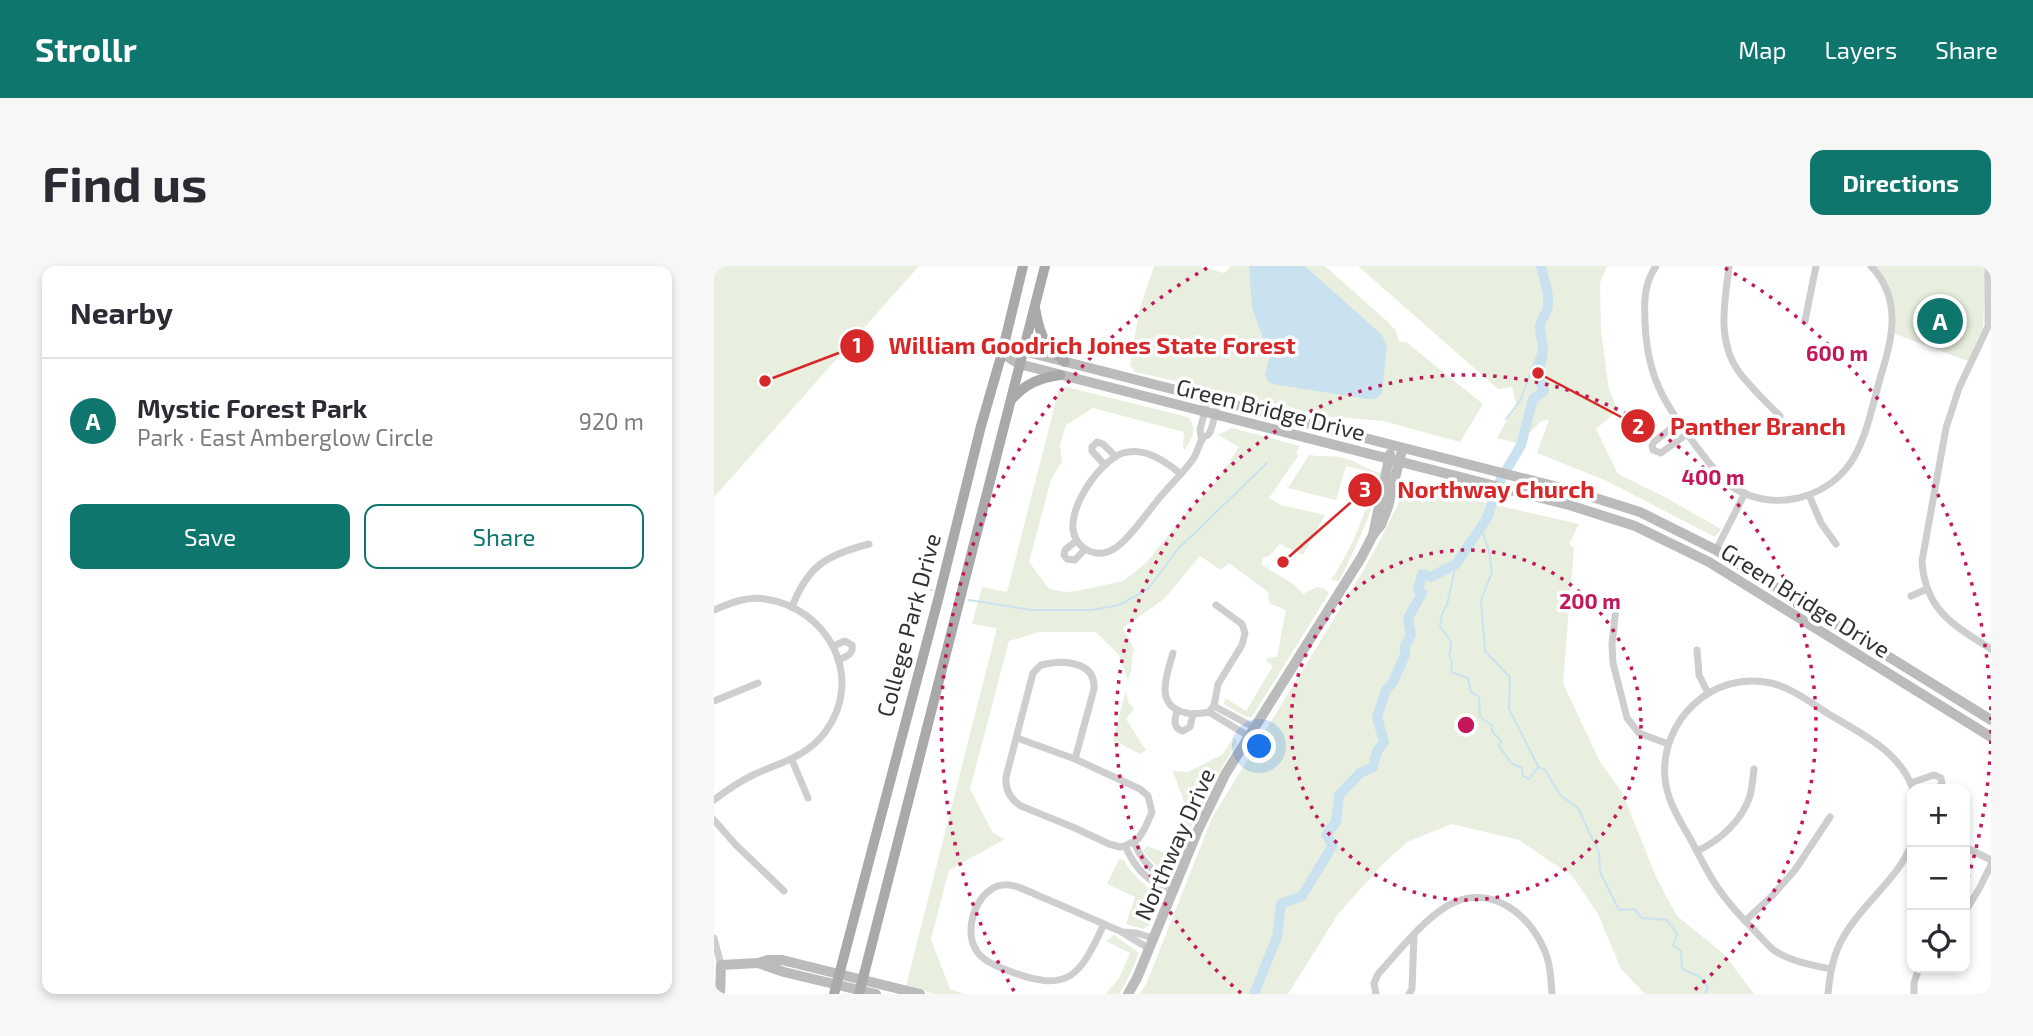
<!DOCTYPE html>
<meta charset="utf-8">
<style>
:root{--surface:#fff;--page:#f7f7f7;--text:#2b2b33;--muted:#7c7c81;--line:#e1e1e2;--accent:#0f766e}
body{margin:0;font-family:"Exo 2",sans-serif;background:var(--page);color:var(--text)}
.controls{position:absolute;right:21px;bottom:21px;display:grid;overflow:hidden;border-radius:14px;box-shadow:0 4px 10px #0003}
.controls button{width:63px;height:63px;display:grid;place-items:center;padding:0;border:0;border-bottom:2px solid var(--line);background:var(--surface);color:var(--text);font:35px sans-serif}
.you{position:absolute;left:546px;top:481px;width:24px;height:24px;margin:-18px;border:5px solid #fff;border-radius:50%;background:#1a73e8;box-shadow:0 0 0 10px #1a73e833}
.badge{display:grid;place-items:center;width:46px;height:46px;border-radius:50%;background:var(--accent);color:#fff;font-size:23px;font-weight:700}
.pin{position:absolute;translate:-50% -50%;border:4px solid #fff;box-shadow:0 2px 7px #0006}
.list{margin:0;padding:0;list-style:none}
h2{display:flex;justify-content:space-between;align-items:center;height:91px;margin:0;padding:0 28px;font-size:30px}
h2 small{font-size:23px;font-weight:400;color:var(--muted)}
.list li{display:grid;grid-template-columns:46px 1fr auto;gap:21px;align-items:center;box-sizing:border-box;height:126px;padding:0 28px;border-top:2px solid var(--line)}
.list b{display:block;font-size:26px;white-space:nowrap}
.list p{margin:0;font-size:23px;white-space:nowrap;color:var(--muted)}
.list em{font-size:23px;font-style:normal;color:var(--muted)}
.actions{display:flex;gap:14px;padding:21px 28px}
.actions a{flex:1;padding:16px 0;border:2px solid var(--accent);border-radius:14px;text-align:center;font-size:24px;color:var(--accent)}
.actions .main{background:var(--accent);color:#fff}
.icon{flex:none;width:38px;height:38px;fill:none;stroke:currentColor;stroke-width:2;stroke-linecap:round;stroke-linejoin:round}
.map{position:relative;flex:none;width:1277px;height:728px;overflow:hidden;border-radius:14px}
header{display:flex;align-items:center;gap:42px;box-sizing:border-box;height:98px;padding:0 35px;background:var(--accent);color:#fff}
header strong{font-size:33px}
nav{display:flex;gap:38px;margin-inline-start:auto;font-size:24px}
.intro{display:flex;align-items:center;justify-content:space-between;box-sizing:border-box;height:168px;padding:0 42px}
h1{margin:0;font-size:49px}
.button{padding:18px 32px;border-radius:14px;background:var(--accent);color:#fff;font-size:24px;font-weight:700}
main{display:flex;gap:42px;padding:0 42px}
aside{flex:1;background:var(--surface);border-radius:14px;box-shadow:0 4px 10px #0003}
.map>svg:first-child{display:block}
.green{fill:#e8efde}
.water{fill:#cae2f0}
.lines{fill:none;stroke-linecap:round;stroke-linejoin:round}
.stream{stroke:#cae2f0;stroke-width:2}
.river{stroke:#cae2f0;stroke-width:10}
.street{stroke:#cecece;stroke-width:7}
.secondary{stroke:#bbb;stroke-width:10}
.primary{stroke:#a9a9a9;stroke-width:10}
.ring{fill:none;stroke:#c2185b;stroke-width:3.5;stroke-dasharray:3.5 7}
.labels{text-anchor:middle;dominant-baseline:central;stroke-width:7;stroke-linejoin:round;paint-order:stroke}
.street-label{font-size:23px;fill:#313131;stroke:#fff}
.centre{fill:#c2185b;stroke:#fff;stroke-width:3.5}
.ring-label{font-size:21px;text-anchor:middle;font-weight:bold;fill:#c2185b;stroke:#fff;stroke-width:7;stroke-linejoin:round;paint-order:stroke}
.leader{fill:none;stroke:#d62828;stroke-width:2.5}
.callout-dot{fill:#d62828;stroke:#fff;stroke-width:2.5}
.mark-label{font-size:21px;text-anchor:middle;font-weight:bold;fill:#fff}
.callout-label{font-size:24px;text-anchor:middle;font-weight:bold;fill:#d62828;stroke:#fff;stroke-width:7;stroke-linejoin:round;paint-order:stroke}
</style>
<header>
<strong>Strollr</strong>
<nav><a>Map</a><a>Layers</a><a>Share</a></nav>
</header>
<div class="intro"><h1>Find us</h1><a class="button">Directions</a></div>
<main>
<aside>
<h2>Nearby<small></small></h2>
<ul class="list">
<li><span class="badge">A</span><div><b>Mystic Forest Park</b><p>Park · East Amberglow Circle</p></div><em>920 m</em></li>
</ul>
<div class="actions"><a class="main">Save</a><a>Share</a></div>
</aside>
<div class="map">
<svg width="1277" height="728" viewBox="0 0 1277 728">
<rect width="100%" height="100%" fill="#fff"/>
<g class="green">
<polygon points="0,0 205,0 0,231"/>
<polygon points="440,0 484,0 510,7 517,0 611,0 675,57 682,65 685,76 692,76 769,138 746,176 669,155 608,150 552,135 421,106 416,99 425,45"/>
<polygon points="644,0 893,0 886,17 887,65 895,124 904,144 882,163 904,208 947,229 1007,263 1001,271 893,215 823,187 835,154 827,155 805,178 783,172 802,138 798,121 784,123"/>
<path d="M1161 0H1272L1269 62 1254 95 1181 68C1184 37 1178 25 1161 0Z"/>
<path d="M352 121 474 151C484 164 478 171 471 184L469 180 470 166 379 142 352 159 346 179 348 195 337 214 315 296 335 323 352 326 363 325 409 315 432 297 472 247 504 214 525 181 504 169 518 162 586 180 582 188 585 189 555 232 567 239 611 249 589 289 566 278 555 290 549 292 548 299 579 318 589 328 603 321 611 323 615 327 538 451H532L510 438 511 432 532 445 559 400 552 395 553 392 563 391 572 344 555 337 554 326 515 297 507 304 486 290 450 333 409 362 420 383C417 393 419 405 414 414L405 389 382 366H325L295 375 256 523 279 567 291 573 235 604 217 673 236 723 251 728H220L192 720 283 362 258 358 268 321 293 326 345 123Z"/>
<path d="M595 189C607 191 619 189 630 192 644 196 653 204 667 207 659 246 643 279 625 315L617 314C640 278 652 249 661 207L632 200 622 234 574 222Z"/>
<polygon points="698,216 742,230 865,258 855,278 860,282 849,417 885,494 909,528 943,613 963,650 1010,688 1040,728 931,728 907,703 884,648 858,610 805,574 738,558 693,576 668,599 624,648 574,728 426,728 433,716 498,552 649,305 663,280 694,218"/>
<polygon points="412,424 414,436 420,443 412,453 432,484 426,488 399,474"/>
<path d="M520 471 523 476 496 522 455 605C444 603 436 594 429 585L433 580 454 588 473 544 459 505 474 506 509 488Z"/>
<path d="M405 593 410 594C418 610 430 618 444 629V633L436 659 429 663 412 658 421 631 393 618Z"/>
<path d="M400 669 425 687C419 701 414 715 405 728H392L405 712 416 687 392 675Z"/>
</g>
<polygon class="water" points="535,0 591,0 668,69 673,80 668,127 662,133 653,133 558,118 553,114 551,108 555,93 553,83 538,42"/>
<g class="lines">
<g class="stream">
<polyline points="792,153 806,135 828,77"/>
<polyline points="767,261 775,285 778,306 767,334 771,385 796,411 795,443 824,500"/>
<path d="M742 298 733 339 728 348 726 361C735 371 740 376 735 389L738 397 737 406 754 412 757 426 765 431 766 451 778 459V465L787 475 785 480 797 497 808 502 809 510 815 513 824 501 831 504 846 529 864 542 885 587 886 606 905 644 920 643 928 652 953 654 963 668 959 679 967 685 968 703 985 710 994 721 991 728"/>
<polyline points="209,322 218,324"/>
<polyline points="255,334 318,344 378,344 405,339 434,323 463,284 553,197"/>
</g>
<path class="river" d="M540 728 563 671 567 638 588 630 619 579 612 569 622 556 625 529 646 507 659 501 663 485 670 476 663 451 672 424 679 416 691 389V380L697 369 694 352 708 327 704 324 708 308 717 311 742 298 773 252 786 215 807 179 819 133 830 125C819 106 829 100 829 82 829 74 825 67 826 60 827 54 831 49 833 44 837 30 830 14 827 0"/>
<g class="street">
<path d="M942 0C930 18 930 35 931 56 933 111 950 137 982 180 993 194 1003 209 1017 220 1055 246 1108 235 1135 199 1152 176 1159 137 1167 109 1179 71 1188 33 1157 0"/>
<path d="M1015 0C1011 36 1002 74 1025 106 1037 122 1052 136 1066 150"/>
<polyline points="1274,0 1274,57"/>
<path d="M1277 54 1245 122 1232 162 1208 295C1211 344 1239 359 1277 383"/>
<polyline points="1091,55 1102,0"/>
<polyline points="965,156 940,176 938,180 939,184 947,187 973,168"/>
<polyline points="488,174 486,164 494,132"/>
<polyline points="391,199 378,185 378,181 383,176 389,178 401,190"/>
<path d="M467 208C452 196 434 183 414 186 389 188 347 248 362 273 369 286 385 291 398 284 413 277 436 242 448 229 458 217 470 206 479 193 483 187 485 179 488 173 493 167 492 173 496 166 500 157 501 145 504 135"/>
<polyline points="1095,229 1107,257 1122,278"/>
<polyline points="362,275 351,284 350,289 353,293 361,294 371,283"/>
<polyline points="1002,284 1031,227"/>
<polyline points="1197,330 1213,323"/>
<path d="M78 341C94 299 113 289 155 278"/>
<polyline points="902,342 898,378 899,397 913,452 925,467 954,478"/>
<path d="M0 344C16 337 33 330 51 333 114 342 151 411 112 465 94 490 68 496 41 508 26 515 13 524 0 534"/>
<path d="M119 380 131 375 138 379C140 389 131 391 124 394"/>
<polyline points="983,384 985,409 994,427"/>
<path d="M459 387C453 408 439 441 473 447 480 449 488 447 495 446L500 440"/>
<polyline points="0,435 44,417"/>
<polyline points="500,440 504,418 528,379 531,367 528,358 502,339"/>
<polyline points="500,440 541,462"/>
<path d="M463 444C461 453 458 462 469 465L476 461 479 448"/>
<polyline points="495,446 536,471"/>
<path d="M303 472 361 493 426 523 434 530 438 546 431 562 424 573 411 580 406 581 395 578 361 562 307 540C296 533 291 524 292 511L319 407 327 399C347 394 382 394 380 423L361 493"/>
<polyline points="78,494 94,532"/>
<polyline points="1196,517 1220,509 1227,512 1228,518 1222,523"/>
<polyline points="0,554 21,578 70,625"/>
<path d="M420 576C428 597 441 608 461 616"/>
<path d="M411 580C423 605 432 614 458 625"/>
<polyline points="1251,581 1277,594"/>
<path d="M983 585C1005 575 1028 555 1036 530 1038 522 1039 512 1040 503"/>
<polyline points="1251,646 1265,623 1277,599"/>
<polyline points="1031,655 1059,629 1081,604 1116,551"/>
<path d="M390 658C366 710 355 728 295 705 283 700 267 695 261 682 249 661 265 616 295 619 305 620 316 626 325 630 345 638 364 647 383 655 391 659 400 662 408 666 417 672 425 677 435 682"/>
<polyline points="408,666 422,667 439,672"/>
<polyline points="0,672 7,699"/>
<path d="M1117 703C1098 699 1078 696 1061 685 1053 679 1046 670 1039 663 1026 650 1014 637 1004 622 994 608 986 591 978 576 967 556 953 536 951 512 946 454 999 404 1057 417 1078 422 1096 436 1113 447 1147 468 1185 484 1199 523"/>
<path d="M662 728 660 717 664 708C686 684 706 657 733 640 776 615 819 649 833 691 837 703 837 716 838 728"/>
<polyline points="695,728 698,723 700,669"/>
<path d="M1114 728C1116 707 1119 688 1130 670 1149 636 1184 614 1198 577"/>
<polyline points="1200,728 1200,717 1205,702"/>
</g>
<g class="secondary">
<polyline points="288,87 305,98 855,239 921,260 995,296 1277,471"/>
<polyline points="288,87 309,85 859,225 926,246 1002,284 1277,454"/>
<polyline points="659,269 676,188"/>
<polyline points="44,697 70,706 162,728"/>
<polyline points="6,728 7,699 44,697 54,694 68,694 206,728"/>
<polyline points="414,728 423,712 484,564 512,507 647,292 659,269 667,259 674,241 687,188"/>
</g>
<g class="primary">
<path d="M321 42C326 70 329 77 351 96"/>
<path d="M298 133C312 117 326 112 346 109"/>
<polyline points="120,728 225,330 267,160 288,87 309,0"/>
<polyline points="145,728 331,0"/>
</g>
</g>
<g class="ring">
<circle cx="752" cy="459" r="175"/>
<path d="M527 727A350 350 0 1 1 977 727"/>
<path d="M1277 464A525 525 0 0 1 1251 621M300 725A525 525 0 0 1 493 2M1011 2A525 525 0 0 1 1277 454"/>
</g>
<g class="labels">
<g class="street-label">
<text transform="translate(557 143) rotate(14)">Green Bridge Drive</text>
<text transform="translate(1092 334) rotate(32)">Green Bridge Drive</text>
<text transform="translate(194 359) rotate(-75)">College Park Drive</text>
<text transform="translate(460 578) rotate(-66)">Northway Drive</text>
</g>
</g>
<circle cx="752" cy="459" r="10" class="centre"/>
<g class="ring-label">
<text x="1123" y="95">600 m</text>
<text x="999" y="219">400 m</text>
<text x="876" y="343">200 m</text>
</g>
<path class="leader" d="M51 115L143 80M824 107L924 160M569 296L651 224"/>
<g class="callout-dot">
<circle cx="51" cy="115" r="7"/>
<circle cx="824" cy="107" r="7"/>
<circle cx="569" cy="296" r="7"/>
<circle cx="143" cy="80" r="18"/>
<circle cx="924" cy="160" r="18"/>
<circle cx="651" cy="224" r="18"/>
</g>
<g class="mark-label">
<text x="143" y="87">1</text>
<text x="924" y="168">2</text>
<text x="651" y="231">3</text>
</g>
<g class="callout-label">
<text x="378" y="88">William Goodrich Jones State Forest</text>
<text x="1044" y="169">Panther Branch</text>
<text x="782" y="232">Northway Church</text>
</g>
</svg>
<div class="controls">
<button>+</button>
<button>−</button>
<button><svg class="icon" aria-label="locate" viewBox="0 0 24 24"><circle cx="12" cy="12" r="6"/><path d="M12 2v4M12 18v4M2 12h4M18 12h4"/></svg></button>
</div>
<div class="you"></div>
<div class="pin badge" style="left:1226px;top:55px">A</div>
</div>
</main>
